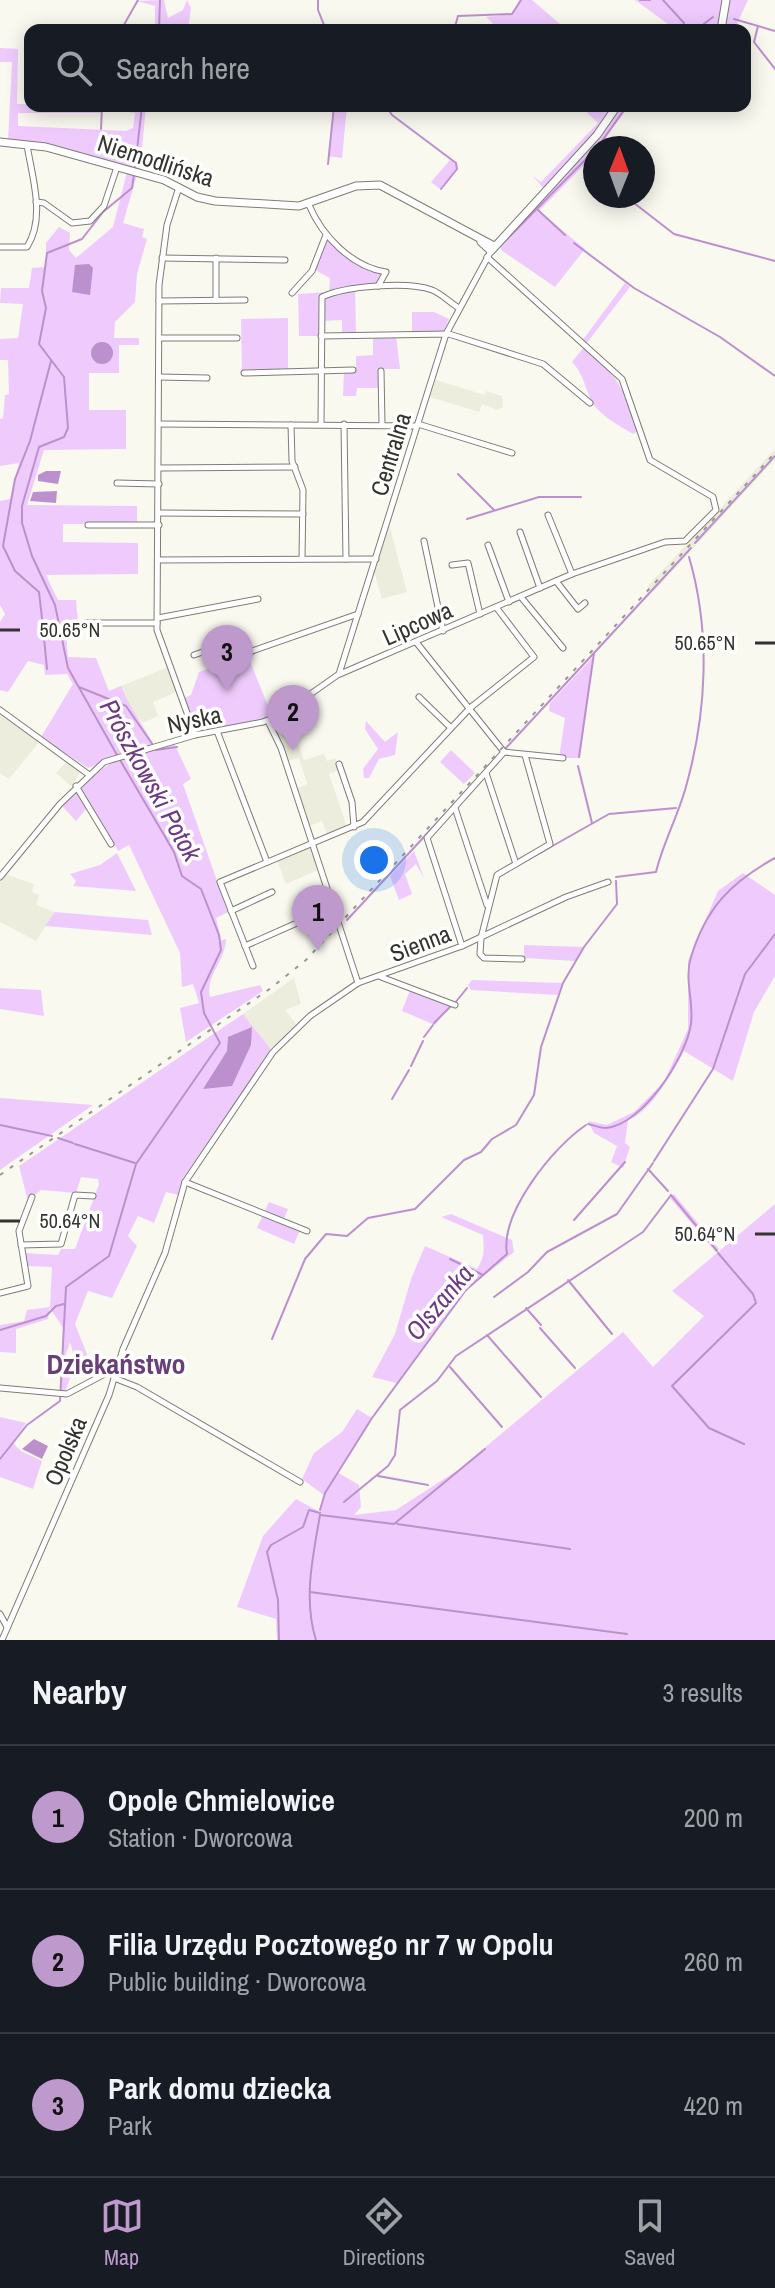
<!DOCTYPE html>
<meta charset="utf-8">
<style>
:root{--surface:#171b24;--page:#20242c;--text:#f1f3f6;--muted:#9ea1a6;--line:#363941;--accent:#bd99cc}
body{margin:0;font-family:"Archivo Narrow",sans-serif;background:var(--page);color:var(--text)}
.compass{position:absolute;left:583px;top:136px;width:72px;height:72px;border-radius:50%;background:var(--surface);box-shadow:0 4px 20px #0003;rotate:1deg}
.you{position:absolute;left:374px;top:860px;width:28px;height:28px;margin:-20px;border:6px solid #fff;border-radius:50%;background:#1a73e8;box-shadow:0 0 0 12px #1a73e833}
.badge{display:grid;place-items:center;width:52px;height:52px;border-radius:50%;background:var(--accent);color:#111;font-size:26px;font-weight:700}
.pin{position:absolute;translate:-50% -66px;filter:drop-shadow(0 2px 4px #0008)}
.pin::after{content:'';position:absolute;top:42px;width:28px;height:24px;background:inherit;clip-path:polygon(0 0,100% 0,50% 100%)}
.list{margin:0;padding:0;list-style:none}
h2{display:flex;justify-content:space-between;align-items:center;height:104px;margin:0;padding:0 32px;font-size:34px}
h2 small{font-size:26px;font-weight:400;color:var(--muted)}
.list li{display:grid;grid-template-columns:52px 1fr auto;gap:24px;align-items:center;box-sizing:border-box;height:144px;padding:0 32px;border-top:2px solid var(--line)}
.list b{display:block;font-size:30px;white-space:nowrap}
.list p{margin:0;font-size:26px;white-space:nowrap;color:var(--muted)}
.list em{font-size:26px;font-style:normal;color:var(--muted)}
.icon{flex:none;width:44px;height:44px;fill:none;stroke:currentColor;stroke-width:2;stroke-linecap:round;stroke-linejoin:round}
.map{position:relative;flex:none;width:775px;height:1640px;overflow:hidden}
.search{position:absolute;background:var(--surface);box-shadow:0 4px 20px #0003;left:24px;right:24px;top:24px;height:88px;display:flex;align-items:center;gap:20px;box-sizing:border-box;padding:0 28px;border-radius:16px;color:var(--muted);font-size:30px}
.sheet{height:536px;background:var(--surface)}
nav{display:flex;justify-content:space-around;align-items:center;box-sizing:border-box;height:112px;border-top:2px solid var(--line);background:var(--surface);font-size:22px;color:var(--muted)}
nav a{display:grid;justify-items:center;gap:4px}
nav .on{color:var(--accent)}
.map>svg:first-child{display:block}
.built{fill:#ededdd}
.green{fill:#efcbfd}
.water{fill:#bc90cd}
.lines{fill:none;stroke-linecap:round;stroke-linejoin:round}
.stream{stroke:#bc90cd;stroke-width:2}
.minor-casing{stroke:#7d7d75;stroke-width:7}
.major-casing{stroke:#7d7d75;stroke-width:9}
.minor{stroke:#fff;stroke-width:5}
.major{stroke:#fff;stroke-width:7}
.rail{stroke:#989892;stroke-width:2;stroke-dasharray:4 8;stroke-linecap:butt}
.ticks{fill:none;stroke:#333330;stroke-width:3}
.labels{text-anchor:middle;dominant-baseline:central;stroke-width:7;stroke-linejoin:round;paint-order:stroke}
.street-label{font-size:24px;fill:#333330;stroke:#fffffe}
.water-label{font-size:26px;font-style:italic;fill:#6e3882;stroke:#fffffe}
.quarter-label{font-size:28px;font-weight:bold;fill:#683f77;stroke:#fffffe}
.ticks-label{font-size:20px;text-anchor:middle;fill:#333330;stroke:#fffffe;stroke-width:7;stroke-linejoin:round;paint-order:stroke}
</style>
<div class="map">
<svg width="775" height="1640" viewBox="0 0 775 1640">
<rect width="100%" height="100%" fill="#f9f9f0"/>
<g class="built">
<polygon points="436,380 485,395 486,391 502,396 503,407 498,410 482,404 479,412 430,397"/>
<polygon points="775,449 775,459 654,591 647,587"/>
<polygon points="388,520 407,592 382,599 374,571"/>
<polygon points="169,667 179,691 153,702 158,716 143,723 131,710 121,686"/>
<polygon points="0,715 39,742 9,779 0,773"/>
<polygon points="287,716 304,760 324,754 327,761 335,758 340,770 329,774 348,830 329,839 322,821 309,826 297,788 307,784 299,758 288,761 275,727 277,721"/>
<polygon points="66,762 81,772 71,786 56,773"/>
<polygon points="311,846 318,870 286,884 277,860"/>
<polygon points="5,874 34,884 32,892 39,895 36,905 55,912 36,941 0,922 0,881"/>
<polygon points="294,978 301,1004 285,1010 298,1026 279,1045 270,1048 243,1014"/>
</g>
<g class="green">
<polygon points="164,0 168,18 183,10 187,0 191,8 188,29 155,30 155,6 137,1"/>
<polygon points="521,0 532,0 567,30 500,30 486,17 512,14"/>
<polygon points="635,0 748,0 734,30 666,30 668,24"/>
<polygon points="0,48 18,49 17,104 102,106 102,113 18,113 18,126 126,131 133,128 135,113 129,112 129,106 146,106 140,170 8,140 12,62 0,62"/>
<polygon points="334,106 347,106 342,158 328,156"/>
<polygon points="580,106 629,106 591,158 539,211 585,249 555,287 501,250 500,245 545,190 533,176 541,182 598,123"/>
<polygon points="450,160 456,164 456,170 440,189 431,182"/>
<path d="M127 172 137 175 123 223 144 229 142 237 147 239 137 274 135 302 115 322 114 338H139V345H119V373H89V410H126V449L44 450 27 505 137 506V524H63V542L138 543V574L46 575 58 600H76L78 622 65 623 68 657 96 658 109 691 121 686C130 708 143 724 154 746L88 768 41 737 73 684 67 674 45 675 44 665 28 661 8 692 0 690V622L5 614 0 605V501L10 499 19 463 0 466V419L3 418 5 395 9 394 8 360H0V339L18 338 23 304 0 303 1 288H29L32 268 46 267V243L59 227 70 233 69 250 76 258 113 227Z"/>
<polygon points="326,234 367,268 386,272 378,287 355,289 356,332 342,332 342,320 321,321 321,336 299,336 298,294 329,292 330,278 313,269"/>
<polygon points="625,283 630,287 586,344 582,341"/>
<polygon points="412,312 434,312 449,319 443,332 412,332"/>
<polygon points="288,318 288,374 242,375 241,319"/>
<polygon points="373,335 396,335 400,369 379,369 378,388 357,388 356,396 343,396 344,371 356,370 356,356 373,355"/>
<path d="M584 347C618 377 625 388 637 431L634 434C620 427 600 415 592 402 585 389 584 374 572 362Z"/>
<polygon points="247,654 273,718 195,735 182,699 191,695 199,672"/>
<polygon points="593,657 580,758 559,758 565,718 549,711 550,703"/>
<polygon points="366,721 385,742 398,732 395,755 379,759 369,778 364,778 363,769 378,749 365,729"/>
<path d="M174 743 191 779 183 784 228 912 216 918 221 939 216 942 226 939C226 960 205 976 210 997L260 985 263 991 186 1042 180 1008 199 1003 193 984 182 987 180 953 129 845 118 851 79 785 115 760Z"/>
<polygon points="451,750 475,773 464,784 440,762"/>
<polygon points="77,789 88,807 76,821 62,806"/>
<polygon points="414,851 424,878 416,864 405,874 412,894 399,900 390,876"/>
<polygon points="117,853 136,891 73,886 76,881 70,874 100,865"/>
<path d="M743 873 775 895V976L754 1012 733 1081 684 1051C673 1072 650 1113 628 1120L625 1143 630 1147 623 1168 611 1162 617 1146 594 1133 588 1121 607 1125 634 1112 664 1082 688 1029V961L718 891Z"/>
<polygon points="55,912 148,920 152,935 45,926"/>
<polygon points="524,945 585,947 575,961 524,958"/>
<polygon points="472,980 473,980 562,983 558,995 471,990 468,985"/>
<polygon points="0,988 41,990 44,1016 0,1009"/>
<polygon points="410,990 451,1005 435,1025 402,1011"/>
<polygon points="243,1014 270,1048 270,1053 183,1178 178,1195 166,1192 154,1223 138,1216 128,1236 137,1246 112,1298 88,1291 75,1324 90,1362 78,1369 70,1342 66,1354 72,1373 65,1392 61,1392 63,1328 50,1308 48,1319 16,1329 16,1353 0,1352 0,1325 24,1321 27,1310 50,1307 52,1267 26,1266 23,1253 58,1255 61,1249 75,1249 99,1184 98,1179 81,1177 76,1193 41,1190 28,1201 19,1166"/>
<polygon points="0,1098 93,1105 0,1170"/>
<polygon points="674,1194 719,1249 716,1252 670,1198"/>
<polygon points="269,1202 288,1209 283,1221 301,1228 294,1244 257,1228"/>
<polygon points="775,1204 775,1640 277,1640 276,1619 237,1607 263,1536 296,1499 320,1512 324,1495 302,1479 314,1453 342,1432 357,1409 372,1418 337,1472 359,1485 361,1507 354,1515 396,1510 458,1470 623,1332 653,1367 704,1316 672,1291"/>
<path d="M451 1214 512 1240 514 1252 465 1291 397 1383 372 1377 395 1334 411 1279 425 1246 477 1269C485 1257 484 1249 483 1235L441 1217Z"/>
<polygon points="0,1417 26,1423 13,1443 21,1451 42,1461 33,1489 0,1477"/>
</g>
<g class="water">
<polygon points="89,264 93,268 90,295 72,292 75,265"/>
<circle cx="102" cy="353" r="11"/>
<polygon points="46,471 61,471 58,484 38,481 38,475"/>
<polygon points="57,491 56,503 30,501 33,492"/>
<polygon points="252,1027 251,1045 232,1086 203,1089 227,1051 228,1037"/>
<polygon points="34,1439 48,1446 42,1459 22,1449"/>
</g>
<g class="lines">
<g class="stream">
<polyline points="318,0 318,10 326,30"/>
<polyline points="640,0 650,0"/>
<polyline points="663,0 684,23"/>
<polyline points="734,19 775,31"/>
<polyline points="758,26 754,42 775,69"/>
<polyline points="688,27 691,30"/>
<polyline points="121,30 138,0"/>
<polyline points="159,30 160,0"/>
<polyline points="454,30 458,16 512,14 521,0"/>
<polyline points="696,30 713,17"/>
<polyline points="386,106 392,115 456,163 457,169 441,189"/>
<polyline points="101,129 102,106"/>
<polyline points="597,148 627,106"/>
<polyline points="328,164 334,106"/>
<polyline points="135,167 142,106"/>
<polyline points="625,196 674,234 775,261"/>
<polyline points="538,210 565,235"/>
<polyline points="505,241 595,150"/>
<polyline points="574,243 634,288 720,337 775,376"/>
<polyline points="458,474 494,510"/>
<polyline points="467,519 539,497 581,497"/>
<polyline points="695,543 775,456"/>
<polyline points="44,636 39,592 15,571 3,546 15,479 30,441 51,361"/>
<polyline points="44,638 47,669"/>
<polyline points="79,687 126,706 153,745"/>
<polyline points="505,749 594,653"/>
<polyline points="156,750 177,747"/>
<polyline points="117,755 68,668 55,605 32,556 22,523 22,506 39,447 64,437 68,428 64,377 39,344 46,308 42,291 47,253 82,239 103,212 132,188 134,174"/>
<polyline points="579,757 594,653 691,548"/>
<polyline points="578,766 592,823"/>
<polyline points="519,865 609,814 676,808"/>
<path d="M616 877 656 872C663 843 677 818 685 790 707 714 711 632 689 557"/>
<polyline points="347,920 460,798"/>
<polyline points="455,1003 467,988"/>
<polyline points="434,1023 450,1007"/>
<polyline points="424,1037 433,1025"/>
<polyline points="411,1066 423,1041"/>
<polyline points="392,1099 409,1070"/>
<path d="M588 1124C594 1125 600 1128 606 1128 642 1125 686 1058 691 1024 694 1002 684 979 691 957 706 908 731 882 775 858"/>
<polyline points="0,1125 52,1136"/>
<polyline points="58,1138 73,1143"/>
<polyline points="75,1144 135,1163"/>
<polyline points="654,1161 713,1069 745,974 775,934"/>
<polyline points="648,1169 668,1191"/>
<polyline points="671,1195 717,1251"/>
<polyline points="574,1220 625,1162"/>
<polyline points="718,1253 753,1294 756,1303 672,1386 709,1428 744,1444"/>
<polyline points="450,1259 483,1275"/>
<polyline points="568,1280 612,1334"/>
<polyline points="494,1297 528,1272 547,1252 617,1214 653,1163"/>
<polyline points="526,1308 541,1325"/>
<polyline points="540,1328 575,1368"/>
<polyline points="0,1330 46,1316 56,1306 64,1304"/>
<polyline points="487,1335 541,1397"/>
<polyline points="272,1339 305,1259 326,1234 347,1236 368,1218 415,1209 464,1160 481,1152 492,1139 516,1125 534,1095 541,1047 563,983 584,947 617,904 616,881"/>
<polyline points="450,1367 502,1427"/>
<polyline points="0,1459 27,1425 60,1401 66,1287 109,1256 136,1164 220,1043 204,1013 201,992 221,950 219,935 201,889 182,876 174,852 120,760"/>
<polyline points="378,1476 428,1485"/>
<polyline points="344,1502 388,1466 395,1455 400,1410 437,1381 456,1356 643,1232 671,1195"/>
<path d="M320 1510 325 1493 372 1418 466 1290 507 1254C500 1213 553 1147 586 1125"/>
<polyline points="320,1515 394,1524 485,1449"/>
<polyline points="397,1524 570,1549"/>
<polyline points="310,1592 627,1634"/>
<polyline points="279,1640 278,1600 267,1552 271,1545 303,1527 309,1510 320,1513"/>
<path d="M316 1640C303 1599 313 1556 320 1515"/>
</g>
<g class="minor-casing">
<g id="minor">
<polyline points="179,187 167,225 159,285 157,630 195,735"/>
<polyline points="36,202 44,203 72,223 90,221 104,206 117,167"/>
<path d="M309 205C322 236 352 267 386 272L378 286"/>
<path d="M0 247H27C46 217 32 177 27 145"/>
<polyline points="162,258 285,260"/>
<polyline points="216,258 216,300"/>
<polyline points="292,293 312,271 326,235"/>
<polyline points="159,301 245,300"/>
<polyline points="321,336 449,334 543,364 590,403"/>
<polyline points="159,338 237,338"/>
<polyline points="381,371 382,424"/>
<polyline points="244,373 353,370"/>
<polyline points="159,377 207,378"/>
<polyline points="159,424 417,426"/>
<path d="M321 424 322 297C345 286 408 281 432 290 441 293 450 303 459 308"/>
<polyline points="344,424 346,559"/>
<polyline points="418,424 512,453"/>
<polyline points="291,425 292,461 303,490 302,559"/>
<polyline points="160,468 295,467"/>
<polyline points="117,483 159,484"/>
<polyline points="159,513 303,514"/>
<polyline points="548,515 572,574"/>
<polyline points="88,525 159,525"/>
<polyline points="520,532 540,588"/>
<polyline points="424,541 443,631"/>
<polyline points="488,545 509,602"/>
<polyline points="158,560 376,559"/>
<polyline points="452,565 468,563 480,614"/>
<polyline points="556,581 578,609 585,603"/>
<polyline points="521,597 563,648"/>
<polyline points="158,618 258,599"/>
<polyline points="86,623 157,623"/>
<polyline points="416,642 504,752"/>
<polyline points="194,655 222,645 227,646 233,656 238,656 358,614"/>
<polyline points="340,674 572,574 665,542 685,541 716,510 713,497 650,460 622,379 487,257"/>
<polyline points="419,697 451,728"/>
<polyline points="0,710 88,774"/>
<polyline points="268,721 281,748 358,983"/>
<polyline points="217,731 267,862"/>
<polyline points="504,752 563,758"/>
<polyline points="339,764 352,802 354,827"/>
<polyline points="486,773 516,864"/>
<polyline points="76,786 111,844"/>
<polyline points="455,808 487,905"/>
<polyline points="0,877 60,804 104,762 195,735 263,722 282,714 339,674 446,334 491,251"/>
<polyline points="231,911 272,892"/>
<polyline points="245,946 333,907"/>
<polyline points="462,946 427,838 504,752"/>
<polyline points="522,959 484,958 480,954 481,938 497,875 550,844 525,755"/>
<polyline points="253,966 220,882 363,822 470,708 534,657 496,607"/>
<polyline points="381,977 455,1005"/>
<polyline points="185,1182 307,1231"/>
<polyline points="21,1245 61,1244 75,1195 93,1196"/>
<polyline points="0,1293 28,1286 19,1231 32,1197"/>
<polyline points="114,1378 137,1387 300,1482"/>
<polyline points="0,1388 67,1394 116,1368"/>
<polyline points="0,1614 7,1627"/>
<polyline points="2,1640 109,1395 123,1349 165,1253 185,1182 273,1052 310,1016 358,983 462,946 566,897 608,882"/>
</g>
</g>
<g class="major-casing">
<g id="major">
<polyline points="721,30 726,0"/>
<polyline points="0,142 46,147 164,180 197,197 215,201 299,206 356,186 380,185 494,246"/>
<polyline points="481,242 491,251 597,135 617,106"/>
</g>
</g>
<use href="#minor" class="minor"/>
<use href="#major" class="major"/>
<polyline class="rail" points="0,1175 271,988 306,960 775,453"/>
</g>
<path class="ticks" d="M0 630H20M755 643H775M0 1221H20M755 1234H775"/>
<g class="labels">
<g class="street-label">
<text transform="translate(156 160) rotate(18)">Niemodlińska</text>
<text transform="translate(390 454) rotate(-73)">Centralna</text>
<text transform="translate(417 623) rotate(-24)">Lipcowa</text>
<text transform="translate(194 719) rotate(-12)">Nyska</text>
<text transform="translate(420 943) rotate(-21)">Sienna</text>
<text transform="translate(65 1451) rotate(-67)">Opolska</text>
</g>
<g class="water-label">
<text transform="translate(151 780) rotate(61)">Prószkowski Potok</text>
<text transform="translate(439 1302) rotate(-50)">Olszanka</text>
</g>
<g class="quarter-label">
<text x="116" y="1364">Dziekaństwo</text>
</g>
</g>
<g class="ticks-label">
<text x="70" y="637">50.65°N</text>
<text x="705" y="650">50.65°N</text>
<text x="70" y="1228">50.64°N</text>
<text x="705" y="1241">50.64°N</text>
</g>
</svg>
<svg class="compass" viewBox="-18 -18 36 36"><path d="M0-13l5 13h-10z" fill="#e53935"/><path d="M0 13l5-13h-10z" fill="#9ea1a6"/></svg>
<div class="you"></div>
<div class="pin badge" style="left:318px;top:951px">1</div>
<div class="pin badge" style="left:293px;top:751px">2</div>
<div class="pin badge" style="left:227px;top:691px">3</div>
<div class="search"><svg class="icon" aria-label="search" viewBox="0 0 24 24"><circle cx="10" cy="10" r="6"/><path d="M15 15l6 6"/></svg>Search here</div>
</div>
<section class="sheet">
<h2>Nearby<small>3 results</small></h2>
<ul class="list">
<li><span class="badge">1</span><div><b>Opole Chmielowice</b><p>Station · Dworcowa</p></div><em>200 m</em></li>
<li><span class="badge">2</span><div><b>Filia Urzędu Pocztowego nr 7 w Opolu</b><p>Public building · Dworcowa</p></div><em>260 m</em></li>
<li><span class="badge">3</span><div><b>Park domu dziecka</b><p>Park</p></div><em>420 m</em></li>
</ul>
</section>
<nav>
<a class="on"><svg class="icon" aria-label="map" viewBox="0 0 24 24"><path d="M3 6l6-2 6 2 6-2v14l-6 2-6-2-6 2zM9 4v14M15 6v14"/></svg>Map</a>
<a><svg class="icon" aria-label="directions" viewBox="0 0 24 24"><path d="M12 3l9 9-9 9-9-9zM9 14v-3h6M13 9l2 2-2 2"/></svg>Directions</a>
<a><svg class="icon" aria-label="saved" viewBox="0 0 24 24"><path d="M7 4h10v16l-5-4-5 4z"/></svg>Saved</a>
</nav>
